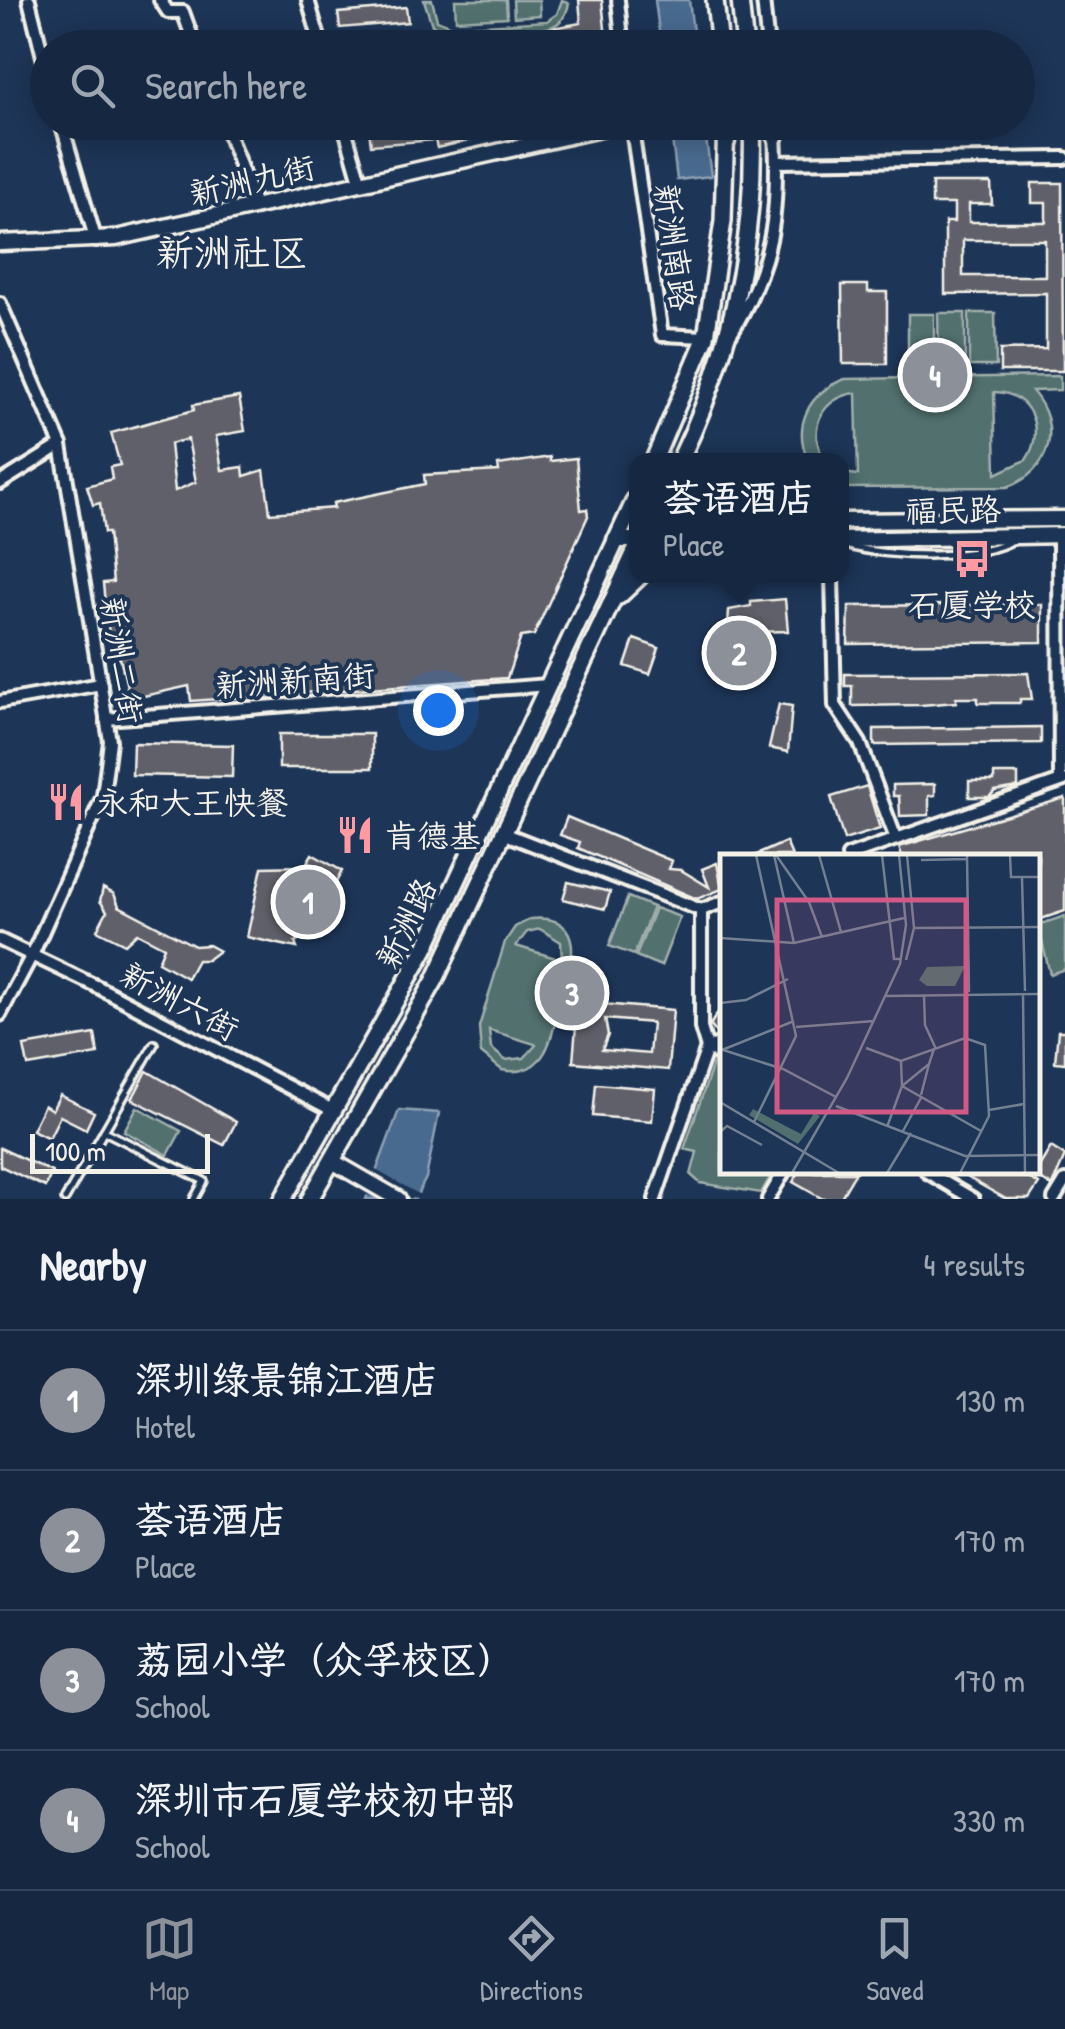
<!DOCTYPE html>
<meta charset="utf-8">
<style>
:root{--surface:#162841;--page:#23344c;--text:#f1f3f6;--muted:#9ea6b1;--line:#35445a;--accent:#8c9099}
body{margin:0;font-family:"Patrick Hand","LXGW WenKai TC",sans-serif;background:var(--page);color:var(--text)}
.scale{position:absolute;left:30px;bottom:25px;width:180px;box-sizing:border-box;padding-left:10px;border:5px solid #f4f1e8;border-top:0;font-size:28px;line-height:35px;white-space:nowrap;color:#f4f1e8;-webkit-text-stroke:8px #1d3557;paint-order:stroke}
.you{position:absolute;left:438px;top:710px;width:35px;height:35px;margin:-25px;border:8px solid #fff;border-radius:50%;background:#1a73e8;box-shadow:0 0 0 15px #1a73e833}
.badge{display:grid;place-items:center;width:65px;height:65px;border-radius:50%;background:var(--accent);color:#fff;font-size:32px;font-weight:700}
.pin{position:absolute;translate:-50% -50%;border:5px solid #fff;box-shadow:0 2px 10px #0006}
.popup{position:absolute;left:629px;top:453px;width:220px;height:130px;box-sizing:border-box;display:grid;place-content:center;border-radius:20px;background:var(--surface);filter:drop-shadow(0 2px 8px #0005);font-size:32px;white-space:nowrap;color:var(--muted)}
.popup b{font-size:38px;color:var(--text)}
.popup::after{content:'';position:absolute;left:50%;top:100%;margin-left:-20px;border:20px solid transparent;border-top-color:var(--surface)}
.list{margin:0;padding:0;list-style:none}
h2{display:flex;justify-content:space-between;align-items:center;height:130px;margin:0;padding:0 40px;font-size:42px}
h2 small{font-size:32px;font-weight:400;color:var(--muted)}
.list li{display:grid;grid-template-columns:65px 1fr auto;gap:30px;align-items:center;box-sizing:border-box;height:140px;padding:0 40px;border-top:2px solid var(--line)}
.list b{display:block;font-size:38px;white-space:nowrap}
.list p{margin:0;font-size:32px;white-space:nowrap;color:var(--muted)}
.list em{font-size:32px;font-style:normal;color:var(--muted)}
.icon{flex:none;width:55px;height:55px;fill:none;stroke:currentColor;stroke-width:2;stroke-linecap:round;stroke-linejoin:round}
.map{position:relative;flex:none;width:1065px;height:1199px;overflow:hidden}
.search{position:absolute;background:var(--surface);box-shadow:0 5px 25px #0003;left:30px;right:30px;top:30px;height:110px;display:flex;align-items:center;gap:25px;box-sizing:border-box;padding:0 35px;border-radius:55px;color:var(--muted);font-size:38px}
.sheet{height:690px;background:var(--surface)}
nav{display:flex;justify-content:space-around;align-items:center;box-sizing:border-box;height:140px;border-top:2px solid var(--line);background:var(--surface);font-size:28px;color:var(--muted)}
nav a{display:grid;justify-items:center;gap:5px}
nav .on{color:var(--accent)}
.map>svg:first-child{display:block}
.green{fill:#516f6e;stroke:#a2b0ab;stroke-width:2.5;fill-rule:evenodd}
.water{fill:#486a8f;stroke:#8da0b3;stroke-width:2.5}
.pier{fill:#1d3557}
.building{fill:#61606b;stroke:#f4f1e8;stroke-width:2.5;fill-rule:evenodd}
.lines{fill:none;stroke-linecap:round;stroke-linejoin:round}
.lane-casing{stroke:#f4f1e8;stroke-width:12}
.street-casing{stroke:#f4f1e8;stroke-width:18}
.secondary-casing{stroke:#f4f1e8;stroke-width:21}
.primary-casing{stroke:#f4f1e8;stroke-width:22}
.lane{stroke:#1d3557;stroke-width:5}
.street{stroke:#1d3557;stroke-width:10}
.secondary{stroke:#1d3557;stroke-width:14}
.primary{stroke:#1d3557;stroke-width:15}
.labels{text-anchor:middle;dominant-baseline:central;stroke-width:8;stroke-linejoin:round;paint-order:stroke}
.street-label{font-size:32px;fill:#f4f1e8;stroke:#1d3557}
.poi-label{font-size:32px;fill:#f4f1e8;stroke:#1d3557;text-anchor:start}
.quarter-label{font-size:38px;fill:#f4f1e8;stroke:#1d3557}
.inset-road{fill:none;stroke:#738091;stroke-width:2.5}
.view{fill:#d15985;fill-opacity:0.15;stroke:#d15985;stroke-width:5}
.inset-edge{fill:none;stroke:#f4f1e8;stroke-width:5}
</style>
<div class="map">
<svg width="1065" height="1199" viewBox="0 0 1065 1199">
<rect width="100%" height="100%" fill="#1d3557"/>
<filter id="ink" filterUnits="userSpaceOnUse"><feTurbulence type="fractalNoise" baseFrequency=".01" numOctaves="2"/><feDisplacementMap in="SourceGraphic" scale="20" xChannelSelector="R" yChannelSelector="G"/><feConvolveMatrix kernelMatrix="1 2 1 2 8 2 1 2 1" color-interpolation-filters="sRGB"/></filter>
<g filter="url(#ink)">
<g class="green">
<path d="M424 0H432L437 20 454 27 547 21 557 14 562 0 569 3C567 14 562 23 551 27 530 35 448 38 432 25Z"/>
<polygon points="455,0 506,0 507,17 456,20"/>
<polygon points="513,0 539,0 540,15 514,17"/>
<polygon points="938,313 965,313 965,366 939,366"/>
<polygon points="969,313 995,313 996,366 969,366"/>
<rect x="908" y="314" width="26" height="53"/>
<path d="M1060 376V390L1032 391C1063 426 1051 472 1007 487L842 488V473L858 475 856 393C821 397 806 431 825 460H808C792 425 809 392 845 379ZM994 392C1031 392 1046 431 1026 460L996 474Z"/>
<polygon points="628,897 653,907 634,955 609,946"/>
<polygon points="655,908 680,917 661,966 636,956"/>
<polygon points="1065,916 1065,969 1050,974 1038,925"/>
<path d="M531 919C593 913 569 975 559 1008 554 1024 551 1048 539 1060 529 1071 516 1073 502 1070L481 1053 479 1027 505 942 515 927ZM540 929 561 942 562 960 516 946 527 932ZM489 1030 535 1044 536 1045 524 1058 505 1060 491 1048Z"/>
<polygon points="715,1058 722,1062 722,1172 773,1172 761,1193 700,1183 691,1175 697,1152 684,1149"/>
<polygon points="137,1107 181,1131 168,1155 124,1131"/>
</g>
<g class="water">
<polygon points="655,0 689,0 695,47 661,47"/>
<polygon points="670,123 704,123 711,176 677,180"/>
<polygon points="399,1110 439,1113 426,1178 415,1199 366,1199"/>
</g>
<polygon class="pier" points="374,1169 422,1196 421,1199 362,1195"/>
<g class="building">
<polygon points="579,0 602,0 607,48 497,48 495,38 581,23"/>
<polygon points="406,7 408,22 340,28 338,13"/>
<rect x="942" y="37" width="26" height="11"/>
<rect x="877" y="38" width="28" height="10"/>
<polygon points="403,122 529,122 530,126 437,148 435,140 371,145 369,131 403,128"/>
<path d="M932 183H991L992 204H969V222H1046V203H1032V183H1062L1063 371H1000V350L1046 349V293L945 294V222H954V204H932ZM963 240H1045V276H963Z"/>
<polygon points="842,285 868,285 868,292 887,292 887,364 843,364"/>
<path d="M239 397 245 431 216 436 222 470 243 467 244 476 264 470 270 513 334 508 333 503 425 484 424 475 499 471 498 465 550 457V461L576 458 581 510 587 509 588 516 534 635 521 637 507 678 191 701 189 686 130 699 120 658 113 659 106 614 103 583 113 582 108 533H104L100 503 93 505 87 486 112 479 110 467 120 465 111 433 194 410 193 405ZM188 439 196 482 175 491 170 444Z"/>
<polygon points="785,599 788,631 752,632 754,674 725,675 729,610 751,606 751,602"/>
<polygon points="1042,604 1042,642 848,644 849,606"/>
<polygon points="634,639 659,648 650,674 625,666"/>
<polygon points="1028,673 1032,699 1020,699 1020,703 978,703 978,698 956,698 956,702 921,705 852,706 852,686 845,686 845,674"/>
<polygon points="779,704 792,706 788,752 769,748"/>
<polygon points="1041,727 1041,743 874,745 874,729"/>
<rect x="279" y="734" width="93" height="34"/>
<polygon points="133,743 233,745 232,777 132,775"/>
<polygon points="994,774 1018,774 1018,787 995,791 989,797 969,797 969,781 994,781"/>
<polygon points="935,784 935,795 929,796 929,815 900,816 899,796 893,796 893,785"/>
<polygon points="867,786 880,829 844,840 831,797"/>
<polygon points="1065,798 1065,911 1038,920 1038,856 902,856 899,847"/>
<polygon points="567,817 672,861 669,869 681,870 709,887 702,869 717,863 722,889 697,899 578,848 580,842 560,835"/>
<polygon points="786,842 792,856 754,856"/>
<polygon points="312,854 342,871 309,933 295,942 297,948 247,937 262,867 305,866"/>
<polygon points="568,882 610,892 605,909 563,899"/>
<polygon points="103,888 114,894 119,906 195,946 208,945 219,951 207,960 197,960 187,978 158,962 164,947 137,933 125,944 97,930 107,911 100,901"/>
<path d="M578 1002 673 1010 668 1070 573 1062ZM605 1019 652 1023 649 1054 602 1050 608 1035Z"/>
<polygon points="722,1006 722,1034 718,1035 710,1025"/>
<polygon points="1058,1031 1065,1031 1065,1063 1055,1062"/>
<polygon points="95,1034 98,1054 28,1066 24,1046"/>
<polygon points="147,1071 236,1122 224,1145 132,1099"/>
<polygon points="596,1084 655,1089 652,1121 593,1116"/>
<polygon points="60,1095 94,1112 86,1129 60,1116 49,1138 32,1130 44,1105 52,1110"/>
<polygon points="1051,1147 1065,1156 1052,1186 1034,1175"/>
<polygon points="0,1148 52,1172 45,1187 0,1166"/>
<polygon points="799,1172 856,1172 840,1199 823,1199 793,1182"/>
<polygon points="958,1172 1018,1172 1039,1184 1029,1199 1006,1199"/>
</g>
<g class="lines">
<g class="lane-casing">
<g id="lane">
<path d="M849 546C887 557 981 561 1015 539"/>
<polyline points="104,1131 204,1181 194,1199"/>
<polyline points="65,1199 154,1044"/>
</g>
</g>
<g class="street-casing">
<g id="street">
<polyline points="29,0 48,77"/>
<polyline points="160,0 168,12 183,12 196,48"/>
<polyline points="308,0 322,48"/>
<polyline points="618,0 623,48"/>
<polyline points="763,0 768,48"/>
<polyline points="61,122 96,241"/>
<polyline points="224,122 256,208"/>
<polyline points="343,122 361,184"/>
<polyline points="631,122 662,335 706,337"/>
<polyline points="776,162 1065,158"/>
<polyline points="0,303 61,445 110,741 103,796 33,953 0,1015"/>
<path d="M730 335C774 264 779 214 775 131"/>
<polyline points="0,483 61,445"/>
<polyline points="1059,535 1060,780"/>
<polyline points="832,576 835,705 860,743 896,839"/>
<polyline points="0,702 101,684"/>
<polyline points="106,719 548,685"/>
<polyline points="503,833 701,910 722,902"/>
<polyline points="848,856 1064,780"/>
<polyline points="701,910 701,1028 707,1048 722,1056"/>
<polyline points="0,940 96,986 334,1111"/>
<polyline points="927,1172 973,1199"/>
<polyline points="655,1199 707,1048 722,1043"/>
<polyline points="768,1199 784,1172"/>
<polyline points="1054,1199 1065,1181"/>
</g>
</g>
<g class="secondary-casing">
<g id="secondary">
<polyline points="700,122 715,127 727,142"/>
<polyline points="631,123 648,127 696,122"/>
<polyline points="0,243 116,238 631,122"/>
<polyline points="842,521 1065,519"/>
<polyline points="615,540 636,540"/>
<polyline points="842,540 1065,535"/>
<polyline points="332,1161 398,1199"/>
</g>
</g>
<g class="primary-casing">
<g id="primary">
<polyline points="715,0 720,48"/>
<polyline points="740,0 745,48"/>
<polyline points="767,122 775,136"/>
<polyline points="654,460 706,337 723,221 726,122"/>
<path d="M680 460C731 354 756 241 752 122"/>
<polyline points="619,596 640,576"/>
<polyline points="283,1199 425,949 636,498"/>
<polyline points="310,1199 435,980 636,550"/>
</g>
</g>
<use href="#lane" class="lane"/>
<use href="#street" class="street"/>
<use href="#secondary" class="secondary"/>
<use href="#primary" class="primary"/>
</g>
</g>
<defs>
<g id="bus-bare" transform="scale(3)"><path d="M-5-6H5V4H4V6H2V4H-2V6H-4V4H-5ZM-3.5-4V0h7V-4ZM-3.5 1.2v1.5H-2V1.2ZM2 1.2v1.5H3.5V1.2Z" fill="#ff9aa2" stroke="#1d3557" stroke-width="2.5" paint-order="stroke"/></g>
<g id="restaurant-bare" transform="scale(3)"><path d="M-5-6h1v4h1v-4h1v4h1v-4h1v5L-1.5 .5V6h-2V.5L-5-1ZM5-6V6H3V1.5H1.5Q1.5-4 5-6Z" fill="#ff9aa2" stroke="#1d3557" stroke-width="2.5" paint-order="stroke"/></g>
</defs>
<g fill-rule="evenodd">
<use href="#bus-bare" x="972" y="559"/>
<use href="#restaurant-bare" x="66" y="802"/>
<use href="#restaurant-bare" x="355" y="835"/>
</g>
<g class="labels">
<g class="street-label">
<text transform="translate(252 180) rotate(-13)">新洲九街</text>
<text transform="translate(675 247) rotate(82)">新洲南路</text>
<text transform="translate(953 510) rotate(-1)">福民路</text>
<text transform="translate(122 660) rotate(81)">新洲二街</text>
<text transform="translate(295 680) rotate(-4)">新洲新南街</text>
<text transform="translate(406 923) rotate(-64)">新洲路</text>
<text transform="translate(180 1001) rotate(28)">新洲六街</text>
</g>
<g class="poi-label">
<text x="972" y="604" text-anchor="middle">石厦学校</text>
<text x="96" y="802">永和大王快餐</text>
<text x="385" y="835">肯德基</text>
</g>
<g class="quarter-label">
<text x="232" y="252">新洲社区</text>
</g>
</g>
<g transform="translate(720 854)">
<rect width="320" height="320" fill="#1d3557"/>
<path d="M245 112 235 132H207L199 126 207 113ZM33 255 81 280 94 259 100 262 78 290 29 261Z" fill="#516f6e"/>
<path class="inset-road" d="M54 1 74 89M56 1 89 48 102 83M99 1 121 78M162 1 174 105H181M247 1 249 138M290 1 291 23H320M201 6 247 5M302 24 305 137M192 45H248M194 74 320 73M0 84 74 89 184 64M186 106 194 74 187 1M303 140 305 319M166 142 320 140M204 142 205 171 216 195M245 142V184M0 149 26 146 68 125M76 173 154 167M146 194 181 207 245 184 265 191 269 262 240 319M0 195 63 215 116 243M2 196 74 167M181 207 182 232 261 277M201 241 209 210M0 248 119 319M116 252 245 302 320 301M269 256 304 250M34 268 76 182 36 1M167 273 182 232 209 210 214 195M183 277 202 242M0 278 7 272 42 291M72 319 127 224 180 110 186 71 179 1M167 319 191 279"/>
<path class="view" d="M57 46H246V258H57Z"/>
<rect width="320" height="320" class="inset-edge"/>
</g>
</svg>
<div class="scale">100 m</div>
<div class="you"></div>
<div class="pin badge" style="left:308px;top:902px">1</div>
<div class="pin badge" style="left:739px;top:653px">2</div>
<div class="popup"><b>荟语酒店</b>Place</div>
<div class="pin badge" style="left:572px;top:993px">3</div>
<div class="pin badge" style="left:935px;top:375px">4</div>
<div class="search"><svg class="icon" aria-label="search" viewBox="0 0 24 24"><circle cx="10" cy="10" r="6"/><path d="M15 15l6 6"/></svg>Search here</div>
</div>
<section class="sheet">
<h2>Nearby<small>4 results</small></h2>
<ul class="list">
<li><span class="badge">1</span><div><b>深圳绿景锦江酒店</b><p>Hotel</p></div><em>130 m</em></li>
<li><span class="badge">2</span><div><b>荟语酒店</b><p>Place</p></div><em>170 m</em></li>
<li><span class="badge">3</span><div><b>荔园小学（众孚校区）</b><p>School</p></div><em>170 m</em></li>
<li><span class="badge">4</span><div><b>深圳市石厦学校初中部</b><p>School</p></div><em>330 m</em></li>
</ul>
</section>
<nav>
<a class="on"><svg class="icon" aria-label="map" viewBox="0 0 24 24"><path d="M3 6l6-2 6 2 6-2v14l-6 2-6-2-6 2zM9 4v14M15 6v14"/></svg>Map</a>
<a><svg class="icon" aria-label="directions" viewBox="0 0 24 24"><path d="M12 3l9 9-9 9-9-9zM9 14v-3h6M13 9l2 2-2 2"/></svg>Directions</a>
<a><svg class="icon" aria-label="saved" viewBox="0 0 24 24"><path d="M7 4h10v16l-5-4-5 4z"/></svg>Saved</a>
</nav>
